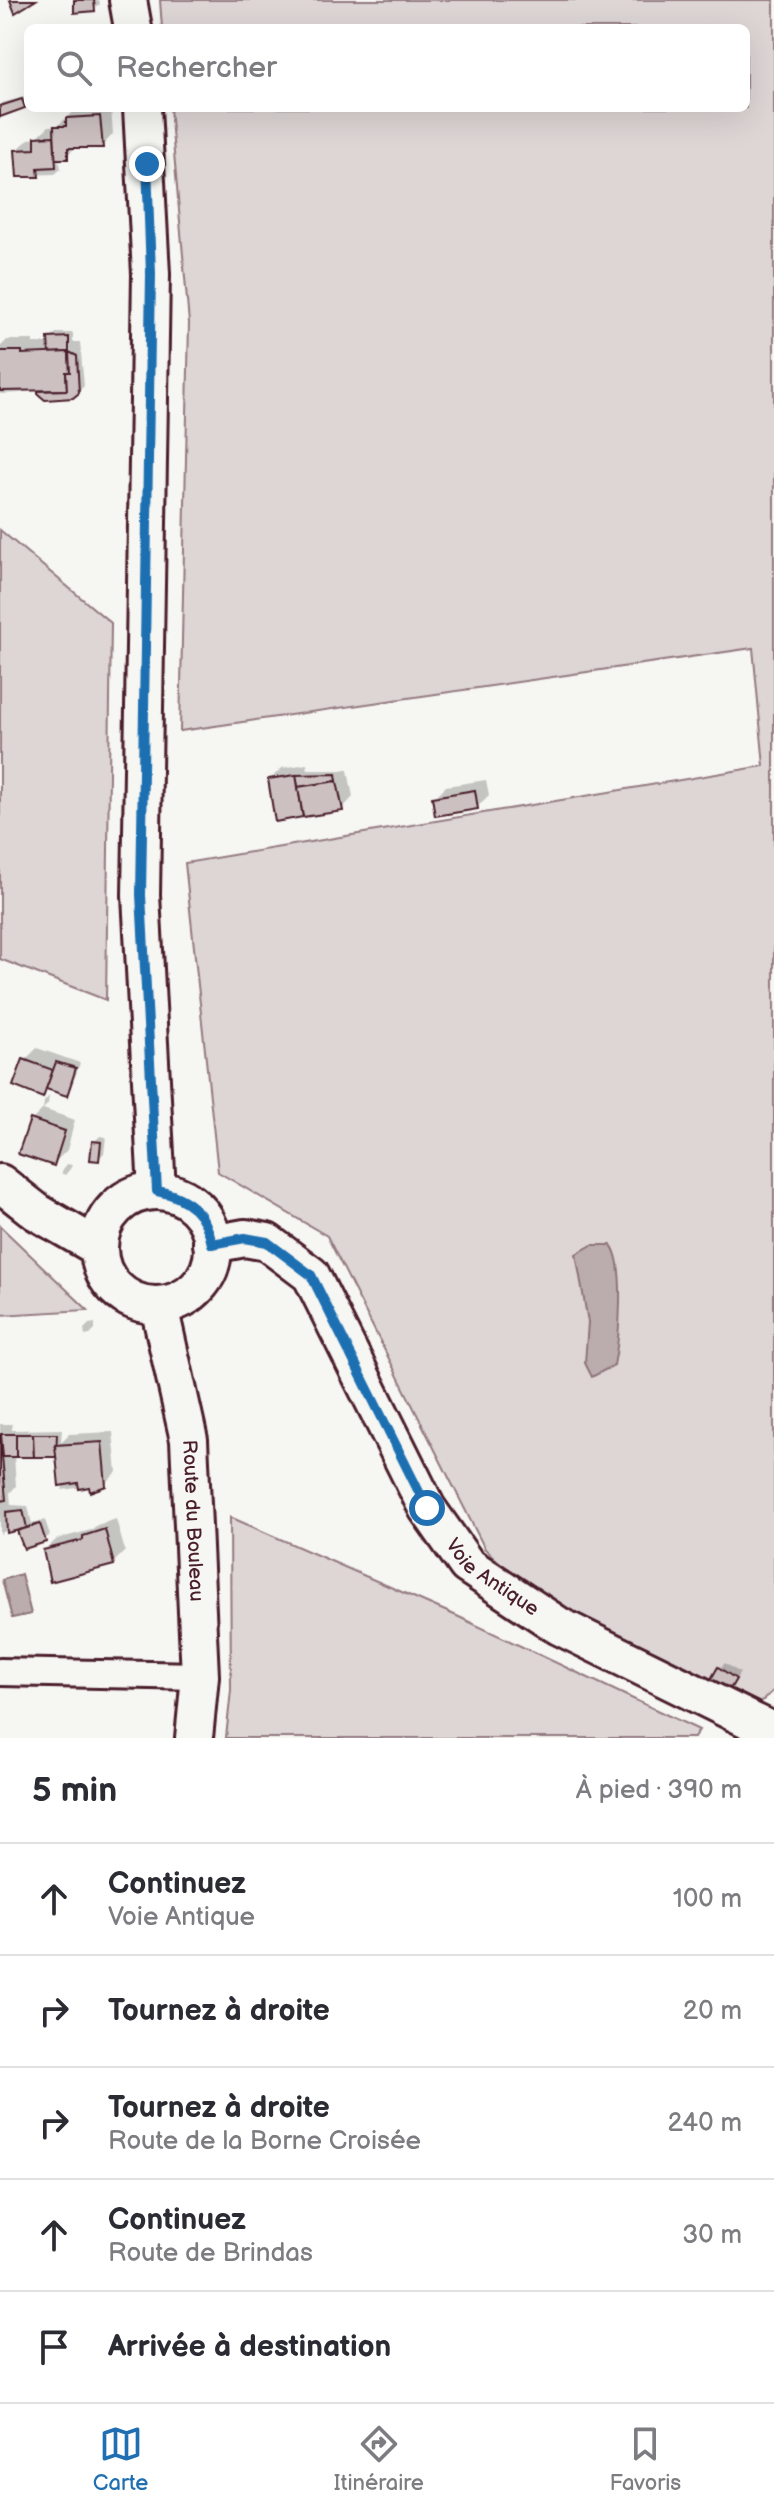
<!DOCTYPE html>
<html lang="fr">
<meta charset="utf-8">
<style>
:root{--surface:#fff;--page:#f7f7f7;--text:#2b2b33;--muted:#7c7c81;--line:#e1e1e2;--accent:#1f6fb2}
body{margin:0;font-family:"Balsamiq Sans",sans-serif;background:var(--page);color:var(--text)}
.stop{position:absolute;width:24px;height:24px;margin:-18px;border:6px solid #1f6fb2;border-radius:50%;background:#fff}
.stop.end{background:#1f6fb2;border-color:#fff;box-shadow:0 2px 8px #0008}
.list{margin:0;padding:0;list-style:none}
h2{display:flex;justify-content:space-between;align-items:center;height:104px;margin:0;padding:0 32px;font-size:34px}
h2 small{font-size:26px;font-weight:400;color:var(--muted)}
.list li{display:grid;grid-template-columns:52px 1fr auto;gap:24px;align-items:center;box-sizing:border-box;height:112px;padding:0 32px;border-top:2px solid var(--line)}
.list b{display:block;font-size:30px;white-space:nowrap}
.list p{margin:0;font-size:26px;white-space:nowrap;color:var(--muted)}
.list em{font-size:26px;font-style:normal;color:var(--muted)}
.icon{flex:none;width:44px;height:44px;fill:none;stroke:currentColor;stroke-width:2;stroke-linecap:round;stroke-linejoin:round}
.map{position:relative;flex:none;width:774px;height:1738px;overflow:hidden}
.search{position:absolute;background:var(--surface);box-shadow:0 8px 32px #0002;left:24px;right:24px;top:24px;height:88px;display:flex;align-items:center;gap:20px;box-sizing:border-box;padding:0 28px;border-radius:12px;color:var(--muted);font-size:30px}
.sheet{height:664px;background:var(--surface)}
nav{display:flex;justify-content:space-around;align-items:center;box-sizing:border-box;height:112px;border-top:2px solid var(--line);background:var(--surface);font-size:22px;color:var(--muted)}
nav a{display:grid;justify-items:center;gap:4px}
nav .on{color:var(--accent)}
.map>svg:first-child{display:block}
.green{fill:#ddd6d5;stroke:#947a80;stroke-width:2}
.water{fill:#bbadae;stroke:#8e747a;stroke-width:2}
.shadow{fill:#0003;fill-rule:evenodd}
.building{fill:#ccc1c0;stroke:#4a1f2b;stroke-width:2}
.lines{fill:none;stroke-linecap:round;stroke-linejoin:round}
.street-casing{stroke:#4a1f2b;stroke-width:32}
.secondary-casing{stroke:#4a1f2b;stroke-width:42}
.street{stroke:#f6f6f2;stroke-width:26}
.secondary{stroke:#f6f6f2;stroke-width:36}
.route{stroke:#1f6fb2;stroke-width:10}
.labels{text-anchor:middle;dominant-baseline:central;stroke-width:6;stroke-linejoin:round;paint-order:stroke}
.street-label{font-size:20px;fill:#4a1f2b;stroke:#f6f6f2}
</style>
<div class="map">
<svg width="774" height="1738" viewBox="0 0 774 1738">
<rect width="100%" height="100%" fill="#f6f6f2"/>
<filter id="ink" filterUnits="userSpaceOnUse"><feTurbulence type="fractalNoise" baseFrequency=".0125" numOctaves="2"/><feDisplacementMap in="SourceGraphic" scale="16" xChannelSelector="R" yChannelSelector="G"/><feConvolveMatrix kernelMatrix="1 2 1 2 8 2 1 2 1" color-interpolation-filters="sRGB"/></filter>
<g filter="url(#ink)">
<g class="green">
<polygon points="160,0 774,0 774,1690 760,1703 530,1590 485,1549 327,1236 218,1172 185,863 764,766 753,648 180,731 189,323 170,108 746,108 746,28 162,28"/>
<polygon points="0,530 111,623 106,1000 0,959"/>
<polygon points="0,1226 88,1310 0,1315"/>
<polygon points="230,1517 459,1617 699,1730 694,1738 226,1738 231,1690"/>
</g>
<g class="water">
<path d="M592 1245H611C626 1263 619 1341 614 1365L592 1377 585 1363 588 1322 576 1254Z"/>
<polygon points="21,1574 31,1614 12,1618 2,1580"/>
</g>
<g class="shadow">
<polygon points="76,0 99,0 100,4 94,9"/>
<polygon points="28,96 28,103 24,106 0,115 2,103"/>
<polygon points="78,108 111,108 113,134 102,146 78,146 57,163 60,163 61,169 55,174 19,175 17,150 29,139 36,138 49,126 58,125"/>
<path d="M56 333H73V342H80L84 386 78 392H40L44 388 27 389 22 393 0 394V347L7 340H33V343H50V339ZM70 342 72 377 66 343Z"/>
<polygon points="307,764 308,770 348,770 353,797 342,809 270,779 282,768"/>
<polygon points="486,780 489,795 477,807 434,798 446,786"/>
<polygon points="37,1048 80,1063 71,1088 66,1093 50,1088 42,1095 25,1060"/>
<polygon points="49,1096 48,1104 43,1109 75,1120 67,1150 53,1164 32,1120 43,1109 44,1102"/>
<polygon points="100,1136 106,1137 104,1153 98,1159 94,1142"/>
<polygon points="67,1164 72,1165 70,1169 65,1175 61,1173"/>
<polygon points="95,1323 95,1330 90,1335 85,1336 84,1329 89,1324"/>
<polygon points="0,1424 12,1424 12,1430 62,1429 61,1442 69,1434 113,1432 117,1472 105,1484 62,1490 64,1484 58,1453 14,1455 16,1486 10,1493 11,1505 28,1506 32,1524 45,1520 50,1535 44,1540 25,1546 19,1528 9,1529 0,1534"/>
<polygon points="116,1519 125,1551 113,1563 45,1550 57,1539 91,1530 97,1525"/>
<polygon points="725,1663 740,1673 729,1689 719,1669"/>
</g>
<g class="building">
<polygon points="10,0 36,0 15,13"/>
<polygon points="74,0 94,0 95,11 74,13"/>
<polygon points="22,99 25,108 0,117 0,106"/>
<polygon points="100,116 103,148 68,148 68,159 55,159 54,126 66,126 66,118"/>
<polygon points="54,136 56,167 38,168 39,177 17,177 15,150 35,149 35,137"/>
<polygon points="69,337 69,352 49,353 48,338"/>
<polygon points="0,351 22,351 22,354 69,352 70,372 66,372 67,390 0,391"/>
<polygon points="69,352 77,356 79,393 73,398 45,400 38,394 38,391 67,390 66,372 70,372"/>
<polygon points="336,774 337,781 298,787 296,775"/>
<polygon points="296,775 303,817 275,822 268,779"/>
<polygon points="337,781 343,811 303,817 298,787"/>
<polygon points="475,790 478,809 435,816 432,797"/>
<polygon points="23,1059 53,1070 43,1098 13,1086"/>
<polygon points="56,1062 76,1068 67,1096 46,1089"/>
<polygon points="30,1119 65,1131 54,1166 18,1154"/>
<polygon points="92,1141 101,1142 99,1161 90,1160"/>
<polygon points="0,1434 6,1500 0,1501"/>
<polygon points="1,1434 16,1434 16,1457 3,1457"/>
<polygon points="16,1434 33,1434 34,1457 16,1457"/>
<polygon points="33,1434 57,1434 56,1457 34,1457"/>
<polygon points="102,1442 106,1486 90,1492 89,1487 79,1489 78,1483 59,1486 55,1445"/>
<polygon points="23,1510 27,1528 7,1533 6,1512"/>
<polygon points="40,1524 46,1542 24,1549 17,1531"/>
<polygon points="105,1529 114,1565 50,1582 43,1550 83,1540 83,1536"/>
<polygon points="718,1667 736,1679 729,1691 711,1679"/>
</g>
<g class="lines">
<g class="street-casing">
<polyline id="street" points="0,1672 200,1676"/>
</g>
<g class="secondary-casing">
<g id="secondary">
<polyline points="128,0 133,28"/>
<polyline points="142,108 151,274 141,895 157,1191"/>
<polyline points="0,1183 37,1212 99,1248"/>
<circle cx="156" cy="1248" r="57"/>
<path id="s1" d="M212 1244 245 1238 267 1242 311 1275 427 1508 467 1565 559 1626 774 1732"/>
<path id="s2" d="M159 1306 189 1440 200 1676 194 1738"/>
</g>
</g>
<use href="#street" class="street"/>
<use href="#secondary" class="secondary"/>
</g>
</g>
<g class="lines" filter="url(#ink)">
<path class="route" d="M147 164 151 274 141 895 157 1191C189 1197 206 1213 212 1244L245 1238 267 1242 311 1275 427 1508"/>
</g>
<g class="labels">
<g class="street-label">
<text stroke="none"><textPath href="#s2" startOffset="218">Route du Bouleau</textPath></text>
<text stroke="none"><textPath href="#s1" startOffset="468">Voie Antique</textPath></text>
</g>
</g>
</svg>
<div class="stop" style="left:427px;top:1508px"></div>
<div class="stop end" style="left:147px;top:164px"></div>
<div class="search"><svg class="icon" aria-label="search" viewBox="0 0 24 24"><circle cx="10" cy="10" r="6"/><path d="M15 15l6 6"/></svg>Rechercher</div>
</div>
<section class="sheet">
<h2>5 min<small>À pied · 390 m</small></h2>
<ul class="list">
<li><svg class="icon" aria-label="ahead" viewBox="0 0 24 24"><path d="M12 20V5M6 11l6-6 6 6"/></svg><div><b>Continuez</b><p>Voie Antique</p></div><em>100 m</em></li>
<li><svg class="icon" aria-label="right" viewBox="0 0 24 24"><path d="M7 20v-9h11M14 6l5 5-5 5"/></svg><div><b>Tournez à droite</b></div><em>20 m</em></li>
<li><svg class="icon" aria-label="right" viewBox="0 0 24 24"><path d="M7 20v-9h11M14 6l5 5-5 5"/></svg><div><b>Tournez à droite</b><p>Route de la Borne Croisée</p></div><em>240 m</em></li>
<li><svg class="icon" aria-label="ahead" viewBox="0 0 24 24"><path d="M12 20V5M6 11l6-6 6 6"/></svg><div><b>Continuez</b><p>Route de Brindas</p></div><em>30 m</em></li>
<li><svg class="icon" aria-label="arrive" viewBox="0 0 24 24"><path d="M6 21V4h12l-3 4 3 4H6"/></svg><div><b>Arrivée à destination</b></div></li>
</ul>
</section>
<nav>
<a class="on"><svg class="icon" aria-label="map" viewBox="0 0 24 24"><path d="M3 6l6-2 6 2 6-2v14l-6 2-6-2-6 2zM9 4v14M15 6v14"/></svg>Carte</a>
<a><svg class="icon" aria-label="directions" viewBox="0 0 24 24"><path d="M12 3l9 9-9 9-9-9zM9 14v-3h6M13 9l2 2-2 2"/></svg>Itinéraire</a>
<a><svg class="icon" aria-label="saved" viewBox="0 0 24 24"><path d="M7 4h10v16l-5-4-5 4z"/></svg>Favoris</a>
</nav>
